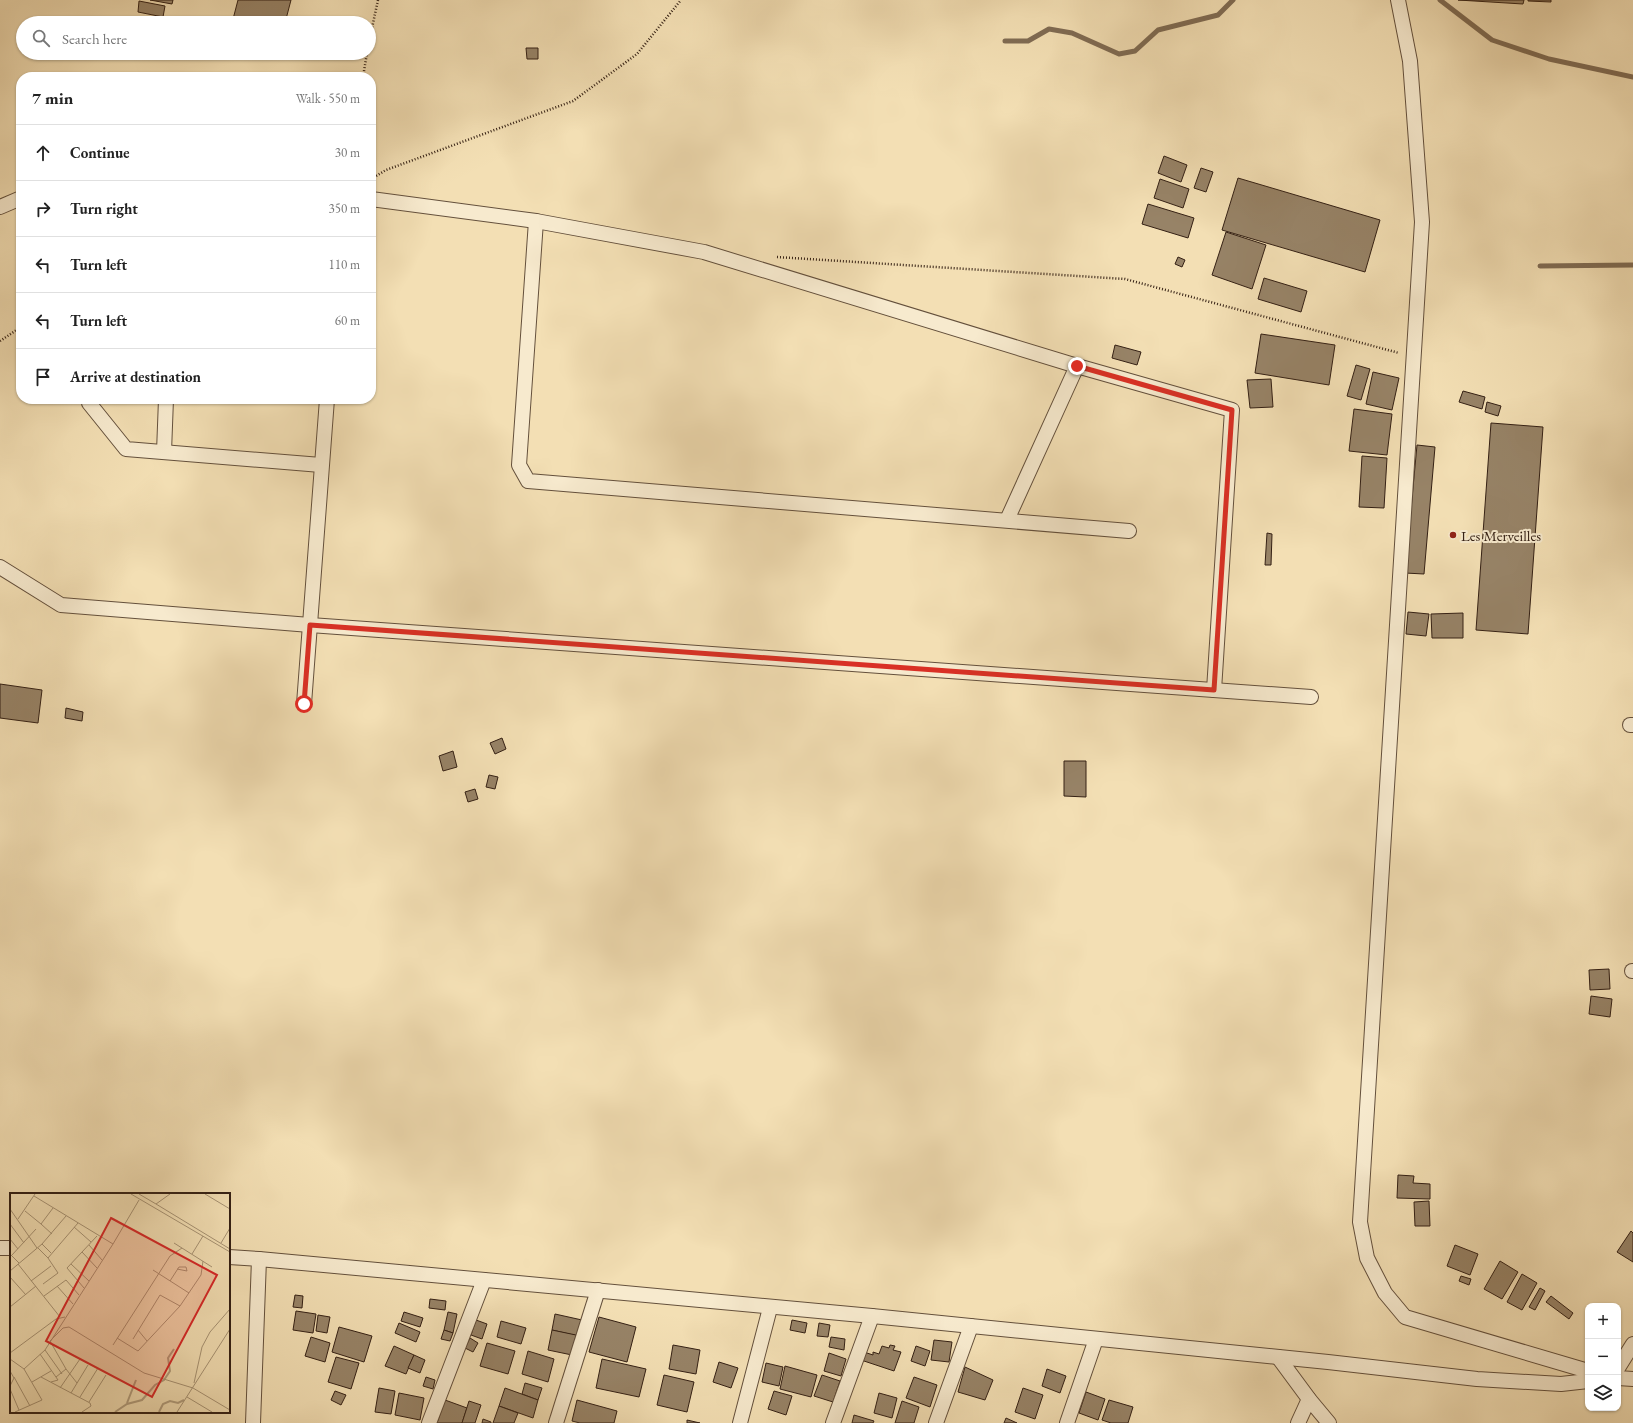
<!DOCTYPE html>
<meta charset="utf-8">
<style>
:root{--surface:#fff;--page:#f6f6f6;--text:#222;--muted:#767676;--line:#e0e0e0}
body{margin:0;font-family:"EB Garamond",serif;background:var(--page);color:var(--text)}
.controls{position:absolute;right:12px;bottom:12px;display:grid;overflow:hidden;border-radius:8px;box-shadow:0 1px 3px #0004}
.controls button{width:36px;height:36px;display:grid;place-items:center;padding:0;border:0;border-bottom:1px solid var(--line);background:var(--surface);color:var(--text);font:20px sans-serif}
.stop{position:absolute;width:12px;height:12px;margin:-9px;border:3px solid #d93025;border-radius:50%;background:#fff}
.stop.end{background:#d93025;border-color:#fff;box-shadow:0 1px 4px #0008}
.list{margin:0;padding:0;list-style:none}
h2{display:flex;justify-content:space-between;align-items:center;height:52px;margin:0;padding:0 16px;font-size:17px}
h2 small{font-size:13px;font-weight:400;color:var(--muted)}
.list li{display:grid;grid-template-columns:26px 1fr auto;gap:12px;align-items:center;box-sizing:border-box;height:56px;padding:0 16px;border-top:1px solid var(--line)}
.list b{display:block;font-size:15px;white-space:nowrap}
.list em{font-size:13px;font-style:normal;color:var(--muted)}
.icon{flex:none;width:22px;height:22px;fill:none;stroke:currentColor;stroke-width:2;stroke-linecap:round;stroke-linejoin:round}
.map{position:relative;flex:none;width:1633px;height:1423px;overflow:hidden}
.search{position:absolute;background:var(--surface);box-shadow:0 1px 3px #0004;left:16px;top:16px;width:360px;height:44px;display:flex;align-items:center;gap:10px;box-sizing:border-box;padding:0 14px;border-radius:22px;color:var(--muted);font-size:15px}
.panel{position:absolute;background:var(--surface);box-shadow:0 1px 3px #0004;left:16px;top:72px;width:360px;height:332px;border-radius:16px}
.map>svg:first-child{display:block}
.lines{fill:none;stroke-linecap:round;stroke-linejoin:round}
.stream{stroke:#806c54;stroke-width:5}
.building{fill:#978367;stroke:#342014}
.street-casing{stroke:#64503c;stroke-width:16}
.path{stroke:#342014;stroke-width:2.5;stroke-dasharray:1 2;stroke-linecap:butt}
.street{stroke:#f7eace;stroke-width:14}
.route{stroke:#d93025;stroke-width:5}
.poi-dot{fill:#8f2418;stroke:#f7eace;stroke-width:1.5}
.labels{text-anchor:middle;dominant-baseline:central;stroke-width:4;stroke-linejoin:round;paint-order:stroke}
.poi-label{font-size:15px;fill:#342014;stroke:#f7eace;text-anchor:start}
.inset-river{fill:none;stroke:#b29e7e;stroke-width:2}
.inset-road{fill:none;stroke:#a79374;stroke-width:1}
.view{fill:#d62828;fill-opacity:0.15;stroke:#d62828;stroke-width:2}
.inset-edge{fill:none;stroke:#342014;stroke-width:2}
</style>
<div class="map">
<svg width="1633" height="1423" viewBox="0 0 1633 1423">
<rect width="100%" height="100%" fill="#f3dfb4"/>
<filter id="stains"><feTurbulence type="fractalNoise" baseFrequency=".005" numOctaves="4"/><feColorMatrix values="0 0 0 0 .2 0 0 0 0 .09 0 0 0 0 .02 0 0 0 .5 -.17"/></filter>
<radialGradient id="worn" r=".72"><stop offset=".6" stop-color="#630" stop-opacity="0"/><stop offset="1" stop-color="#630" stop-opacity=".3"/></radialGradient>
<g class="lines">
<g class="stream">
<polyline points="1440,0 1492,40 1549,59 1633,77"/>
<polyline points="1005,41 1028,41 1049,29 1072,33 1119,54 1135,51 1158,30 1218,15 1233,0"/>
<polyline points="1540,266 1633,265"/>
</g>
</g>
<g class="building">
<polygon points="150,0 173,0 172,4"/>
<polygon points="238,0 291,0 285,23 232,23"/>
<polygon points="1458,0 1524,0 1523,4"/>
<polygon points="1528,0 1551,0 1551,2 1528,1"/>
<polygon points="139,1 165,6 163,17 138,12"/>
<polygon points="526,48 538,48 538,59 527,59"/>
<polygon points="1164,156 1187,165 1181,182 1158,173"/>
<polygon points="1201,168 1213,172 1206,192 1194,188"/>
<polygon points="1238,178 1380,220 1365,272 1222,230"/>
<polygon points="1160,179 1189,189 1183,208 1154,198"/>
<polygon points="1148,204 1194,218 1188,238 1142,224"/>
<polygon points="1226,232 1266,245 1252,289 1212,275"/>
<polygon points="1178,257 1185,260 1182,267 1175,264"/>
<polygon points="1264,278 1307,291 1301,312 1258,299"/>
<polygon points="1261,334 1335,345 1329,385 1255,373"/>
<polygon points="1115,345 1141,352 1137,365 1112,358"/>
<polygon points="1356,365 1370,369 1361,400 1347,396"/>
<polygon points="1373,372 1399,378 1392,410 1366,404"/>
<polygon points="1271,379 1273,407 1250,408 1247,380"/>
<polygon points="1463,391 1485,397 1482,409 1459,402"/>
<polygon points="1487,402 1501,406 1498,416 1485,412"/>
<polygon points="1354,409 1392,414 1387,455 1349,451"/>
<polygon points="1491,423 1543,427 1528,634 1476,630"/>
<polygon points="1417,445 1435,447 1424,574 1405,573"/>
<polygon points="1362,456 1387,458 1384,508 1359,507"/>
<polygon points="1267,533 1272,534 1271,565 1265,565"/>
<polygon points="1408,612 1429,614 1426,636 1406,634"/>
<polygon points="1463,613 1463,638 1432,638 1431,614"/>
<polygon points="0,684 42,690 38,723 0,718"/>
<polygon points="66,708 83,712 82,721 65,718"/>
<polygon points="502,738 506,749 495,754 490,743"/>
<polygon points="453,751 457,767 443,771 439,756"/>
<polygon points="1064,761 1086,761 1086,797 1064,796"/>
<polygon points="489,775 498,777 495,789 486,787"/>
<polygon points="475,789 478,799 468,802 465,792"/>
<polygon points="1609,969 1610,989 1590,990 1589,970"/>
<polygon points="1591,996 1612,999 1610,1017 1589,1014"/>
<polygon points="1398,1175 1414,1176 1413,1183 1430,1184 1430,1199 1397,1198"/>
<polygon points="1429,1201 1430,1226 1415,1226 1414,1202"/>
<polygon points="1631,1231 1633,1233 1633,1262 1617,1252"/>
<polygon points="1455,1245 1478,1254 1470,1275 1447,1266"/>
<polygon points="1500,1261 1518,1272 1502,1299 1484,1289"/>
<polygon points="1522,1274 1537,1283 1522,1310 1507,1302"/>
<polygon points="1461,1276 1471,1279 1469,1285 1459,1281"/>
<polygon points="1540,1288 1545,1291 1535,1310 1529,1307"/>
<polygon points="295,1295 303,1296 302,1308 293,1307"/>
<polygon points="1551,1296 1573,1313 1569,1319 1546,1302"/>
<polygon points="430,1299 446,1301 445,1310 429,1308"/>
<polygon points="296,1311 316,1314 313,1333 293,1330"/>
<polygon points="404,1312 423,1318 420,1327 401,1321"/>
<polygon points="448,1312 457,1314 453,1333 444,1330"/>
<polygon points="555,1314 582,1320 578,1336 552,1330"/>
<polygon points="318,1315 330,1317 327,1333 316,1331"/>
<polygon points="599,1317 636,1327 627,1362 589,1352"/>
<polygon points="476,1320 487,1324 482,1339 471,1335"/>
<polygon points="792,1320 807,1323 805,1333 790,1330"/>
<polygon points="501,1321 526,1328 521,1344 497,1337"/>
<polygon points="399,1323 420,1332 416,1342 395,1333"/>
<polygon points="819,1323 830,1325 828,1337 817,1336"/>
<polygon points="339,1327 372,1336 364,1362 332,1352"/>
<polygon points="444,1330 453,1333 450,1341 441,1339"/>
<polygon points="552,1330 576,1335 572,1355 548,1350"/>
<polygon points="311,1337 330,1343 325,1362 305,1356"/>
<polygon points="831,1337 845,1339 844,1350 829,1347"/>
<polygon points="470,1338 478,1343 473,1352 465,1348"/>
<polygon points="934,1340 952,1342 949,1362 931,1360"/>
<polygon points="487,1343 515,1351 508,1374 480,1366"/>
<polygon points="673,1345 700,1350 696,1374 669,1369"/>
<polygon points="890,1345 895,1346 893,1350 901,1352 894,1371 861,1360 864,1352 873,1355 873,1352 879,1354 882,1346 889,1348"/>
<polygon points="394,1346 414,1355 406,1374 385,1366"/>
<polygon points="916,1346 930,1351 925,1366 911,1361"/>
<polygon points="528,1351 554,1359 548,1382 522,1374"/>
<polygon points="829,1353 846,1359 841,1376 824,1371"/>
<polygon points="414,1355 425,1360 420,1373 408,1368"/>
<polygon points="336,1357 359,1363 351,1389 328,1382"/>
<polygon points="602,1359 646,1369 639,1397 596,1388"/>
<polygon points="719,1362 738,1368 731,1388 713,1382"/>
<polygon points="766,1363 783,1367 779,1386 762,1382"/>
<polygon points="785,1366 817,1375 811,1397 780,1389"/>
<polygon points="965,1367 993,1380 985,1400 958,1392"/>
<polygon points="1047,1369 1066,1376 1060,1393 1042,1386"/>
<polygon points="664,1375 694,1382 687,1412 657,1405"/>
<polygon points="822,1375 840,1381 833,1402 814,1396"/>
<polygon points="426,1377 435,1380 433,1389 423,1386"/>
<polygon points="914,1377 937,1385 930,1407 906,1398"/>
<polygon points="525,1383 542,1388 538,1400 522,1394"/>
<polygon points="379,1388 395,1391 391,1414 375,1412"/>
<polygon points="505,1388 538,1400 533,1418 499,1406"/>
<polygon points="1023,1388 1043,1395 1035,1419 1015,1412"/>
<polygon points="335,1391 346,1395 341,1405 331,1400"/>
<polygon points="774,1391 792,1396 786,1415 768,1409"/>
<polygon points="1086,1392 1105,1399 1098,1420 1079,1413"/>
<polygon points="399,1393 424,1398 420,1420 395,1415"/>
<polygon points="879,1393 897,1398 892,1418 874,1413"/>
<polygon points="445,1400 467,1408 462,1423 437,1423"/>
<polygon points="577,1400 617,1411 614,1423 580,1423 572,1421"/>
<polygon points="1109,1400 1133,1407 1128,1423 1111,1423 1102,1420"/>
<polygon points="469,1401 481,1405 475,1423 462,1423"/>
<polygon points="902,1401 919,1407 914,1423 895,1423"/>
<polygon points="499,1406 518,1413 514,1423 493,1423"/>
<polygon points="854,1415 874,1421 873,1423 852,1423"/>
<polygon points="1006,1418 1017,1423 1004,1423"/>
<polygon points="483,1419 491,1422 491,1423 482,1423"/>
<polygon points="687,1420 700,1423 687,1423"/>
</g>
<g class="lines">
<g class="street-casing">
<g id="street">
<polyline points="1398,0 1410,61 1422,222 1360,1222 1367,1258 1385,1293 1405,1317 1588,1371"/>
<polyline points="371,199 536,221 704,252 1077,366 1232,410 1214,690"/>
<polyline points="0,207 21,198"/>
<polyline points="536,221 519,465 528,481 1129,531"/>
<polyline points="89,399 89,403 126,449 321,465"/>
<polyline points="164,452 166,399"/>
<polyline points="1007,520 1077,366"/>
<polyline points="0,567 61,605 310,625 1311,697"/>
<polyline points="304,704 327,399"/>
<polyline points="1630,725 1633,725"/>
<polyline points="1632,971 1633,971"/>
<polyline points="0,1248 11,1248"/>
<polyline points="229,1257 259,1259 253,1423"/>
<polyline points="259,1259 872,1316 1328,1362 1477,1379 1561,1384 1588,1381"/>
<polyline points="1278,1357 1309,1399 1329,1423"/>
<polyline points="1618,1368 1633,1344"/>
<polyline points="1618,1378 1633,1379"/>
<polyline points="429,1423 484,1280"/>
<polyline points="556,1423 598,1290"/>
<polyline points="740,1423 770,1308"/>
<polyline points="833,1423 872,1316"/>
<polyline points="936,1423 971,1326"/>
<polyline points="1067,1423 1096,1339"/>
<polyline points="1298,1423 1309,1399"/>
</g>
</g>
<g class="path">
<polyline points="369,42 378,0"/>
<polyline points="363,77 367,53"/>
<polyline points="371,179 386,170 573,101 637,54 681,0"/>
<polyline points="777,257 1125,279 1399,353"/>
<polyline points="0,341 21,327"/>
</g>
<use href="#street" class="street"/>
</g>
<g class="lines">
<polyline class="route" points="304,704 310,625 1214,690 1232,410 1077,366"/>
</g>
<circle class="poi-dot" cx="1453" cy="535" r="4"/>
<g class="labels">
<g class="poi-label">
<text x="1461" y="535">Les Merveilles</text>
</g>
</g>
<g transform="translate(10 1193)">
<rect width="220" height="220" fill="#f3dfb4"/>
<path class="inset-river" d="M117 210 126 187M105 219 117 211 132 207 145 192 154 187 160 178 158 165 164 156M149 219 153 211 160 208 168 210 174 207"/>
<path class="inset-road" d="M121 1 220 59M129 1 146 11 160 1M195 1 220 16M24 3 103 51 129 7M146 11 220 56M0 16 27 55M15 18 31 31M8 26 25 1M0 31 14 50M64 34 81 49M42 41 31 31 43 15M0 46 8 56M164 50 202 74M211 50 220 35M32 51 41 60M79 52 92 67M28 55 38 65 68 30M72 59 87 75M0 61 9 70M182 61 193 43M2 62 26 36M8 71 50 124M61 71 79 88M143 77 179 100M0 78 32 51 56 23M0 84 16 102M21 88 41 73M160 88 169 74H176L177 78 167 76M33 91 48 80 38 65M47 93 63 111M74 95 57 75 87 43M34 103 56 87 69 102M0 114 26 93M128 137 137 148M107 145 128 158 170 113 191 82 193 68M123 146 150 102 170 113M103 152 160 63 172 55M35 157 52 181M0 160 46 126 55 124M30 161 48 187 41 189M0 166 14 176 32 207 5 219M14 176 35 157 103 51M56 176 40 148 53 135 59 134 134 180 183 195 220 217M0 178 4 185 0 193M4 184 20 213M31 184 80 210 81 213 72 219M46 184 56 176 67 190M22 189 41 178M184 190 192 154 200 139 220 116M50 195 70 166M0 196 9 217M61 200 78 172M70 204 88 175M177 204 202 219M79 209 96 182M167 219 220 136"/>
<path class="view" d="M101 25 207 82 142 204 36 148Z"/>
<rect width="220" height="220" class="inset-edge"/>
</g>
<rect width="100%" height="100%" filter="url(#stains)"/>
<rect width="100%" height="100%" fill="url(#worn)"/>
</svg>
<div class="controls">
<button>+</button>
<button>−</button>
<button><svg class="icon" aria-label="layers" viewBox="0 0 24 24"><path d="M12 4l9 5-9 5-9-5zM3 14l9 5 9-5"/></svg></button>
</div>
<div class="stop" style="left:304px;top:704px"></div>
<div class="stop end" style="left:1077px;top:366px"></div>
<div class="search"><svg class="icon" aria-label="search" viewBox="0 0 24 24"><circle cx="10" cy="10" r="6"/><path d="M15 15l6 6"/></svg>Search here</div>
<section class="panel">
<h2>7 min<small>Walk · 550 m</small></h2>
<ul class="list">
<li><svg class="icon" aria-label="ahead" viewBox="0 0 24 24"><path d="M12 20V5M6 11l6-6 6 6"/></svg><div><b>Continue</b></div><em>30 m</em></li>
<li><svg class="icon" aria-label="right" viewBox="0 0 24 24"><path d="M7 20v-9h11M14 6l5 5-5 5"/></svg><div><b>Turn right</b></div><em>350 m</em></li>
<li><svg class="icon" aria-label="left" viewBox="0 0 24 24"><path d="M17 20v-9H6M10 6l-5 5 5 5"/></svg><div><b>Turn left</b></div><em>110 m</em></li>
<li><svg class="icon" aria-label="left" viewBox="0 0 24 24"><path d="M17 20v-9H6M10 6l-5 5 5 5"/></svg><div><b>Turn left</b></div><em>60 m</em></li>
<li><svg class="icon" aria-label="arrive" viewBox="0 0 24 24"><path d="M6 21V4h12l-3 4 3 4H6"/></svg><div><b>Arrive at destination</b></div></li>
</ul>
</section>
</div>
